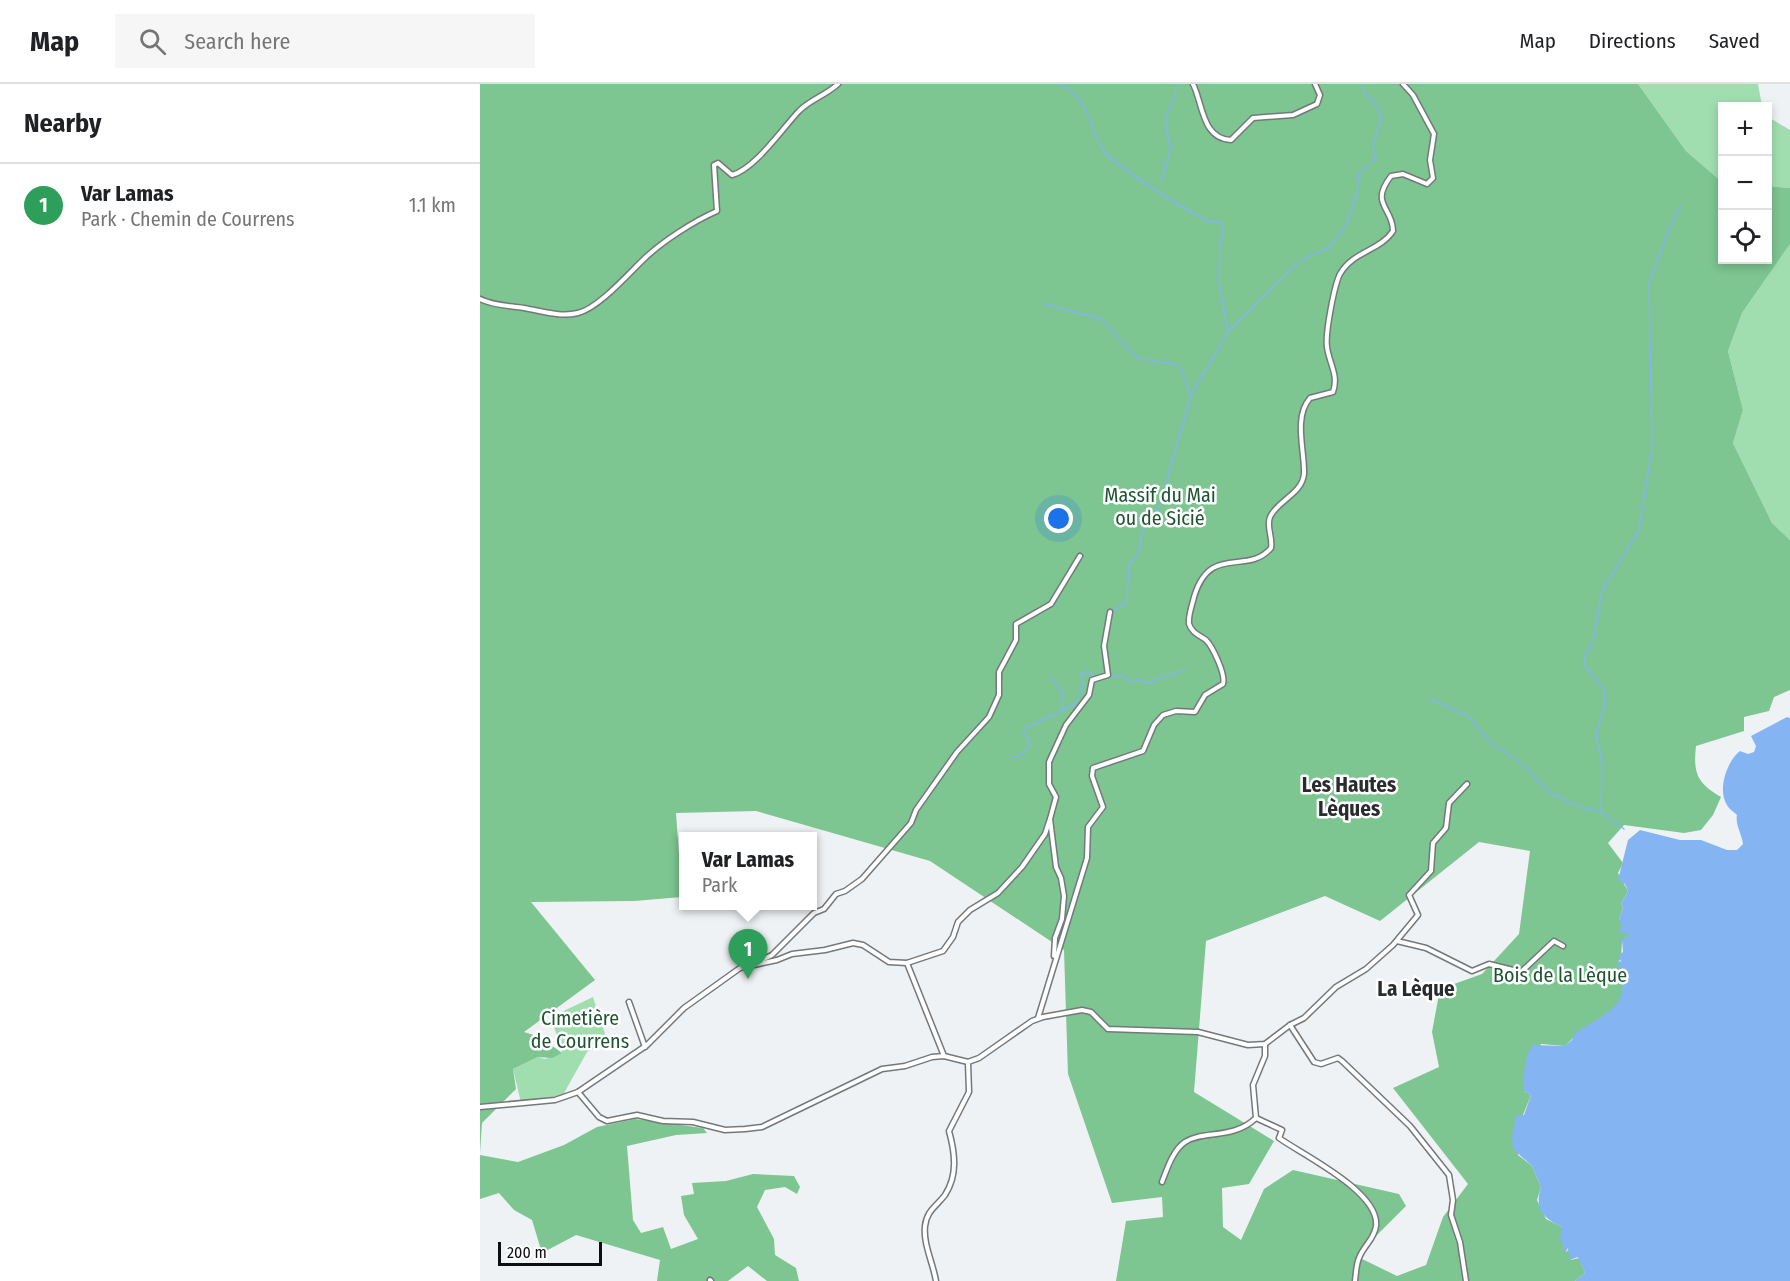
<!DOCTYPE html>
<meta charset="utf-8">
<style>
:root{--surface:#fff;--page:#f6f6f6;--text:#202124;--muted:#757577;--line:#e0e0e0;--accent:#ca3a5b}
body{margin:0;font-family:"Fira Sans Condensed",sans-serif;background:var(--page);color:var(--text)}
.controls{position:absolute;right:18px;top:18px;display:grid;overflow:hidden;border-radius:0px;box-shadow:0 3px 9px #0003}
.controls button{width:54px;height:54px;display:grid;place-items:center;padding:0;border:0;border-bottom:2px solid var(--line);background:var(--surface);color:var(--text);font:30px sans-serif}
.scale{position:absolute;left:18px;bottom:15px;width:104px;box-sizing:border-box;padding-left:6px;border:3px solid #0d0e0f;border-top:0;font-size:16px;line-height:21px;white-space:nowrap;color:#0d0e0f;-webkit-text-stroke:4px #fff;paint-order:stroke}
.you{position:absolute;left:579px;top:435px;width:21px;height:21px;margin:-15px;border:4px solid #fff;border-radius:50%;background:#1a73e8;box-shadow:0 0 0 9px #1a73e833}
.badge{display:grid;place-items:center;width:39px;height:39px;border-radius:50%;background:var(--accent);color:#fff;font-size:20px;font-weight:700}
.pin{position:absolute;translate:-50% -50px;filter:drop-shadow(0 2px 3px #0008)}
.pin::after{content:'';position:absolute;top:32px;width:21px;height:18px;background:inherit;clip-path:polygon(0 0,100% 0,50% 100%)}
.popup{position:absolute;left:199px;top:748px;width:138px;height:78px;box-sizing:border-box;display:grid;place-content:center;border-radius:0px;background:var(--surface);filter:drop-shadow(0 2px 4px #0005);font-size:20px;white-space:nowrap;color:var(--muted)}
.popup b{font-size:22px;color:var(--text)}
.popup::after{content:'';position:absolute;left:50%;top:100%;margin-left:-12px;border:12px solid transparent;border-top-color:var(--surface)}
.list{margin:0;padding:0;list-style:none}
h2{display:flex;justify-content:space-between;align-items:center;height:78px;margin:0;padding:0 24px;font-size:26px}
h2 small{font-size:20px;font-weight:400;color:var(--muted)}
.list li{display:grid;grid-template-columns:39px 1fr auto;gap:18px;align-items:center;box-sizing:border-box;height:84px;padding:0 24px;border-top:2px solid var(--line)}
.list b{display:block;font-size:22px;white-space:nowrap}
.list p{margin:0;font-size:20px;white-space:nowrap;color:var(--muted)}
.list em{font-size:20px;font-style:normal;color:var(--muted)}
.icon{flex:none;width:33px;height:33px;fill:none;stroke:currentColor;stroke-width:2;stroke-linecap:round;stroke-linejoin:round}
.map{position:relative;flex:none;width:1310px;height:1197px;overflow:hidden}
header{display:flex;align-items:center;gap:36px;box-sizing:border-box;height:84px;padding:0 30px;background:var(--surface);border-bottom:2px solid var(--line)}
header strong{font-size:28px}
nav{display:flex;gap:33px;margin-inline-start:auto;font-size:21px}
.search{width:420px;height:54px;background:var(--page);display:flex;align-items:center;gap:15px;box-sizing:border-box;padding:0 21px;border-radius:0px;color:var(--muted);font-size:22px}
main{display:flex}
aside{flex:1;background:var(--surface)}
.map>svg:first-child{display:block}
.green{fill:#a0deb0}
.forest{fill:#7dc591;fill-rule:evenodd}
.water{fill:#84b4f2}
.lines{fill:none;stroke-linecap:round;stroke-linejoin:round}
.stream{stroke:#84b4f2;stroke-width:1.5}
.minor-casing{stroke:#75787a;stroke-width:7}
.minor{stroke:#fff;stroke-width:4}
.labels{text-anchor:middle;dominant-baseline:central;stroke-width:5;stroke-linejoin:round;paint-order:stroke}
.park-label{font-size:20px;fill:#1f5432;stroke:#fff}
.neighbourhood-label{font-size:21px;font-weight:bold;fill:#292b2d;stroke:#fff}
</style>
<header>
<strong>Map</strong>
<div class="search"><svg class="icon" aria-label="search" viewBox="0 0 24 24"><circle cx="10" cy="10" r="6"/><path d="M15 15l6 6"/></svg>Search here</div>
<nav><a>Map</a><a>Directions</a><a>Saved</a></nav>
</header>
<main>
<aside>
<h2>Nearby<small></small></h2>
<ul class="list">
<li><span class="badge" style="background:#2e9e5b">1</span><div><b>Var Lamas</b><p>Park · Chemin de Courrens</p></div><em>1.1 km</em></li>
</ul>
</aside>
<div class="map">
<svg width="1310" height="1197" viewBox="0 0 1310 1197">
<rect width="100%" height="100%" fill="#eff2f4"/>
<g class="green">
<polygon points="1158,0 1278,0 1282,22 1242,22 1242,98 1206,67"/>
<polygon points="1288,33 1310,46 1310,104 1288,102"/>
<polygon points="1310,160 1310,456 1292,439 1253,359 1263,326 1248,267 1262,229"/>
<polygon points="113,913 128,959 107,968 83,1011 41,1019 33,985 58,973 65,975 82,969 71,933"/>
</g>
<g class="forest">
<path d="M0 0H1158L1206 67 1242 98V176H1288V102L1310 104V160L1262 229 1248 267 1263 326 1253 359 1292 439 1310 456V606L1294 613 1289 627 1264 633V647L1216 662C1213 689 1217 699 1241 713L1233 731 1221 746 1204 749 1144 741 1128 759 1143 779 1138 789 1148 807 1141 820 1143 824 1139 835 1152 849 1142 858 1141 875 1138 878C1151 918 1138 923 1106 943 1098 947 1092 956 1085 962L1061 960 1044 1007 1051 1011 1043 1031 1038 1071 1052 1082 1061 1103 1057 1116 1066 1135 1082 1143 1086 1168 1089 1165 1091 1176 1099 1174 1105 1189 1095 1197H636L646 1137 683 1133 682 1113 632 1119 588 990 584 866 450 777 276 727 196 729 202 813 154 817 51 818 115 896 44 948 60 953 82 969 72 974 58 973 33 985 36 1005 2 1039 0 1069ZM999 758 1050 767 1039 850 1002 890 960 905 952 948 959 983 913 1004 988 1100 963 1133 946 1181 917 1192 876 1172 926 1122 919 1110 813 1086 784 1105 761 1156 743 1143 742 1104 769 1100 794 1057 714 1008 726 857 845 812 900 837Z"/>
<polygon points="155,1035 223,1044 227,1049 196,1051 147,1062 153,1136 161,1149 183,1143 191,1165 218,1155 204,1131 201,1112 214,1110 212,1099 246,1097 273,1090 314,1092 320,1103 317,1110 305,1103 285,1106 277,1123 294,1155 295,1171 316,1184 319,1197 287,1197 268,1182 248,1197 177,1197 180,1176 96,1151 62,1169 52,1136 34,1126 19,1109 0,1115 0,1071 38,1078 84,1061 117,1043"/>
</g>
<path class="water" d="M1307 633 1310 634V1197H1095L1105 1189 1098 1173 1090 1176 1088 1164 1085 1169 1080 1153 1082 1143C1063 1134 1054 1125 1061 1103L1052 1082 1033 1065 1032 1052 1036 1032 1044 1031 1051 1011 1044 1007C1044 991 1043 975 1053 961L1085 962 1092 956 1095 949C1126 929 1155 922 1137 878L1141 877 1139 871 1143 868 1142 855 1152 849H1142L1140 846 1142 841 1139 835 1143 824 1141 820 1148 807 1145 800 1138 796 1148 756 1160 746 1200 756H1221L1247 766H1257L1263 760C1262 750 1255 741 1257 731 1254 728 1249 725 1247 721 1237 706 1247 677 1260 667L1268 670 1274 668 1276 662 1271 652Z"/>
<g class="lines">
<g class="stream">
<path d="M579 0C609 12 608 41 623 66 631 79 715 133 731 138 734 139 737 138 740 138L744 145 740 161 739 197 748 248"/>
<polyline points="681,98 691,63 686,45 686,31 695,13 696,0"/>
<polyline points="564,220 621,235 657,274 699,281 710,309"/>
<polyline points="682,414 711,311 748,248 811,185 825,174 849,164 866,141 877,110 879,89 895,76 893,61 901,35 899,25 884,8 883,0"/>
<path d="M634 526 647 518 649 480C664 466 658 463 663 446 665 437 677 429 681 418"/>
<polyline points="630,589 635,593 642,591 652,599 658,595 667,599 705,586"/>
<path d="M571 594C578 602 586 607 581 619L584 626"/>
<polyline points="950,615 988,632 1010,658 1042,680 1070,709 1097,722 1121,728"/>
<polyline points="532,673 539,672 549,663 549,655 543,650 545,645 595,620 603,601 601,590 606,588 618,593"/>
<polyline points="1144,745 1121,728 1122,680 1116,650 1125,621 1124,606 1105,582 1105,571 1113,558 1122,507 1159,446 1172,364 1169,199 1189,145 1201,121"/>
</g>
<g class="minor-casing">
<g id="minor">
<path d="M713 0C723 20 722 55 751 56L773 34 813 31 837 20 840 11 835 0"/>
<path d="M0 215C16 223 32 221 49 225 66 228 81 233 98 229 119 224 149 189 165 174 183 157 214 137 237 127L234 81 238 79 252 91C275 85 302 45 319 27 330 16 346 11 358 0"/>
<polyline points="917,857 946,864 992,887 1009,880 1041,888 1074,857 1083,862"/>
<polyline points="574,872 575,854 582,835 584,812 581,794 576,783 570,735 576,713 569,700 569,678 586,641 609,611 612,596 628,591 624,562 630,528"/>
<polyline points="427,879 464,972"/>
<polyline points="274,880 292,871 334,829 344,825 356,810 365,807 382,795 431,739 436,726 477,668 509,633 519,611 519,588 536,556 536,540 571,520 600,472"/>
<polyline points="149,918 165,963"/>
<path d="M558 934 607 774 608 743 623 723 612 692 613 684 663 667 674 641 683 631 696 627 715 628 725 611 743 600C746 591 733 563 726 556 719 551 712 549 709 540 708 531 712 522 714 513 730 459 767 492 791 464 793 453 786 443 790 433 798 416 822 410 824 390 825 367 813 334 830 314L853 308C859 291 849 279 847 263 845 250 854 202 860 190 873 167 900 167 913 147 913 123 889 121 911 92L923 90 947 100 953 94 950 76 954 50 933 11 923 0"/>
<polyline points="810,941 834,978 841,980 858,974 862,977 930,1042 969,1091 973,1116 971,1131 980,1158 986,1197"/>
<path d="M785 960V972L773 1001 776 1034 802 1046 799 1054C823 1071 900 1108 896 1142 894 1156 884 1161 879 1174 876 1181 876 1190 875 1197"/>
<polyline points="98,1008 167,961 204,924 260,884 297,876 312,870 345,866 373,859 383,861 409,878 427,879 463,867 473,853 478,838 490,826 518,809 542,783 565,750 570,735"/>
<polyline points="0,1023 75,1016 98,1008 119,1033 127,1037 157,1031 183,1037 213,1038 245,1046 265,1045 282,1043 402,985 425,982 452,973 464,972 488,978 499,974 552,937 563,933 602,926 611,928 628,945 718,948 768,961 785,960 810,941 824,934 856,903 886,885 913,861 938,831 929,811 951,787 953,759 966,744 969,719 987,700"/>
<path d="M682 1098C687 1085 693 1066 705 1058 723 1046 753 1056 776 1034"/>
<polyline points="230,1196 231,1197"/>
<path d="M456 1197C453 1179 443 1160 445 1142 447 1126 456 1123 465 1111 478 1091 475 1069 469 1047L489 1008 488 978"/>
</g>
</g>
<use href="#minor" class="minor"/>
</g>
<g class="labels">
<g class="park-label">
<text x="680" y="411">Massif du Mai<tspan x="680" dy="23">ou de Sicié</tspan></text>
<text x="1080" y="891">Bois de la Lèque</text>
<text x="100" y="934">Cimetière<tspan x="100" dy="23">de Courrens</tspan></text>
</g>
<g class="neighbourhood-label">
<text x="869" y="701">Les Hautes<tspan x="869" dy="24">Lèques</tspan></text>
<text x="936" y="905">La Lèque</text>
</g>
</g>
</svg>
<div class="controls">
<button>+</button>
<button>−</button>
<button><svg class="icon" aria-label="locate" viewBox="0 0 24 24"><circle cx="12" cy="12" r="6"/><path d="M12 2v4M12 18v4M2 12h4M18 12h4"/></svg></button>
</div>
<div class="scale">200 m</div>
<div class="you"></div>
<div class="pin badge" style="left:268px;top:895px;background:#2e9e5b">1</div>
<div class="popup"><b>Var Lamas</b>Park</div>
</div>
</main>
